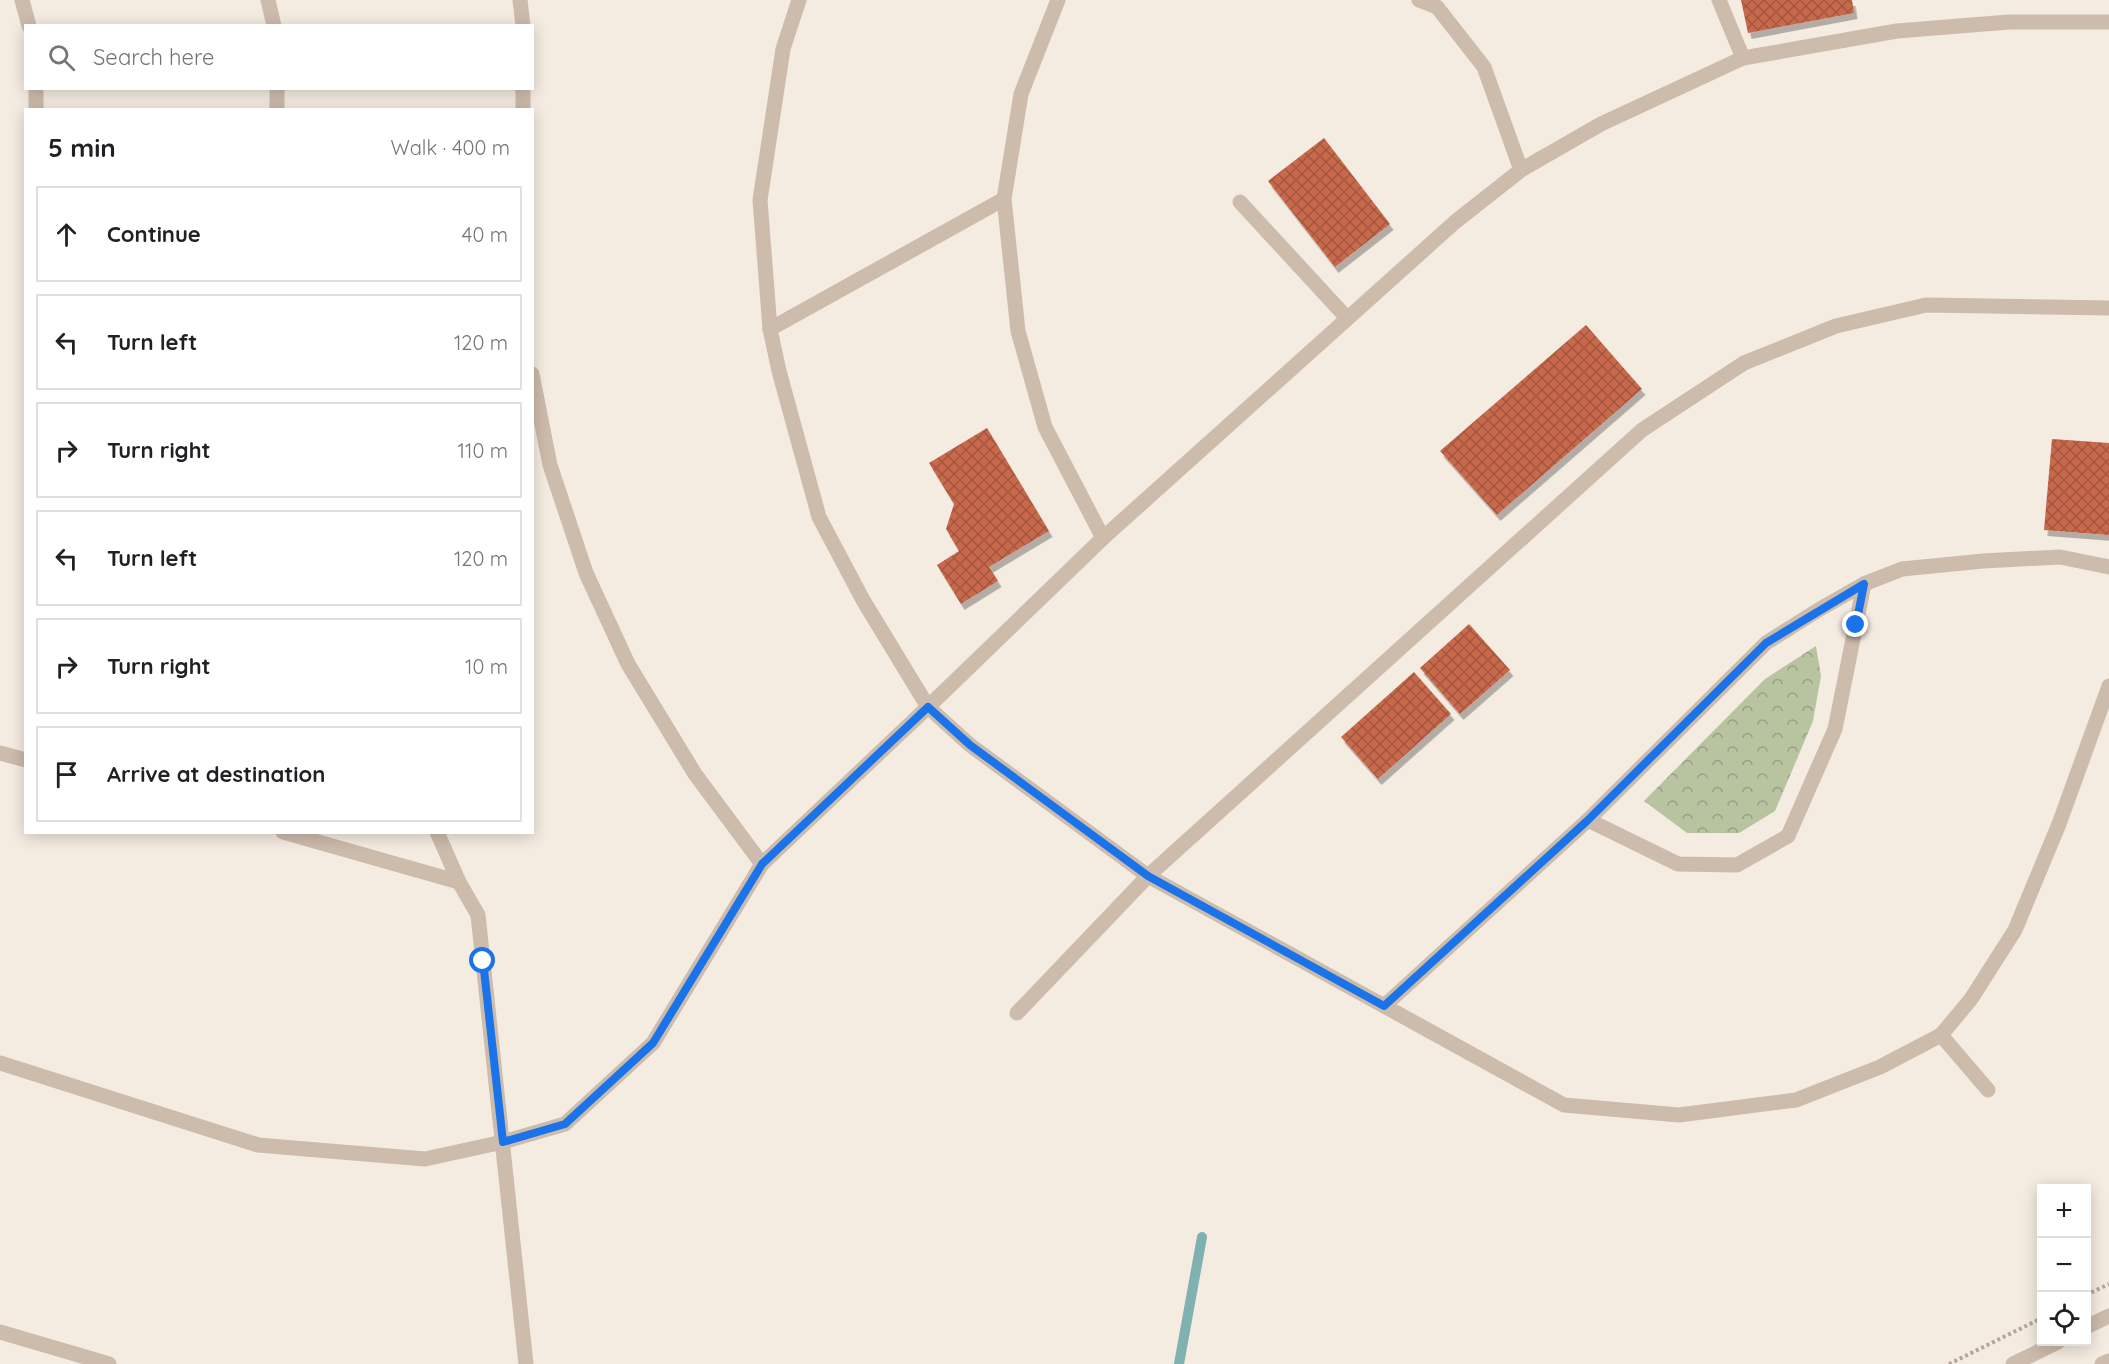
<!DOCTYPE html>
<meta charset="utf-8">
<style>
:root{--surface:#fff;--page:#f6f6f6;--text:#202124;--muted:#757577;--line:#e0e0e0}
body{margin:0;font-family:Quicksand,sans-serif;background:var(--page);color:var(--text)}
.controls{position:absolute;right:18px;bottom:18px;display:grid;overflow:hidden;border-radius:0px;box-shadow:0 3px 15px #0003}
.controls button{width:54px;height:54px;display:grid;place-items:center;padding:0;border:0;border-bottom:2px solid var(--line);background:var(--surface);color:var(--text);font:30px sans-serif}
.stop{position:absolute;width:18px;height:18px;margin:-14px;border:4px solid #1a73e8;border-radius:50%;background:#fff}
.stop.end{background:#1a73e8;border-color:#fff;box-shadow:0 2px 6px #0008}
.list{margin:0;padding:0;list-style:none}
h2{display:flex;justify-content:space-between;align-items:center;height:78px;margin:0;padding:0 24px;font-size:26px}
h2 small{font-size:20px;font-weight:400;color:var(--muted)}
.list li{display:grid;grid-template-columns:39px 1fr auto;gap:18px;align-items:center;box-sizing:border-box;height:96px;margin:0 12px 12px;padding:0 12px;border:2px solid var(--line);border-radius:0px}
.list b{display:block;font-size:22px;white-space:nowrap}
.list em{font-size:20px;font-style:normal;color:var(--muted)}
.icon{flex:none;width:33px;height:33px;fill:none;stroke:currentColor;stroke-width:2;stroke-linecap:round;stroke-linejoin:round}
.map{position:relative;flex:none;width:2109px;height:1364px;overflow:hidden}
.search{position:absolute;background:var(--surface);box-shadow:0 3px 15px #0003;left:24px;top:24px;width:510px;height:66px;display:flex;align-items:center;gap:15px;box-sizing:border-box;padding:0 21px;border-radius:0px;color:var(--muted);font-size:22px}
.panel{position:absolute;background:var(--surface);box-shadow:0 3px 15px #0003;left:24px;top:108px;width:510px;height:726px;border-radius:0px}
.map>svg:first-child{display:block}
.park{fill:url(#park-crowns)}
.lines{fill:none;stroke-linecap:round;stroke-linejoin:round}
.stream{stroke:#7fb0b2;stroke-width:10}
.building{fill:url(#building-cross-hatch);filter:url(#shadow)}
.path{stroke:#b9a596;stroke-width:4;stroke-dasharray:3 3;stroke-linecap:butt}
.minor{stroke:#cdbbac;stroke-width:15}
.route{stroke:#1a73e8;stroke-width:8}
</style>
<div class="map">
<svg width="2109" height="1364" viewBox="0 0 2109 1364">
<defs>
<pattern id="park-crowns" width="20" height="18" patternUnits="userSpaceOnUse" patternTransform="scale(1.5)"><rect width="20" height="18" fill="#b8c4a0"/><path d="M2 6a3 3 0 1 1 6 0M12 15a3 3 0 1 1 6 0" fill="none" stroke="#97a083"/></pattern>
<pattern id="building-cross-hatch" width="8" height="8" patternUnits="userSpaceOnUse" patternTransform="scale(1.5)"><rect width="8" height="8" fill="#c8694b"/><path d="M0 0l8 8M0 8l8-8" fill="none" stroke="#a4573f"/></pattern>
<filter id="shadow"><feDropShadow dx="3.5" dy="6" stdDeviation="0" flood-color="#0004"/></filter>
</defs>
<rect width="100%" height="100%" fill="#f4ebe1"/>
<polygon class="park" points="1816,646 1821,676 1813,721 1775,811 1739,833 1687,833 1644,801 1765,679"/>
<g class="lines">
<polyline class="stream" points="1179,1364 1202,1237"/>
</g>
<g class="building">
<polygon points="1741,0 1852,0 1854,13 1748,33"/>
<polygon points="1324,138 1390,224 1335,267 1268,181"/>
<polygon points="1586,325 1642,389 1497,515 1440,451"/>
<polygon points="987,428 1049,531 989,567 998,581 961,604 937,565 959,551 946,529 954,504 929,463"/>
<polygon points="2052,439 2109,443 2109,535 2044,530"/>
<polygon points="1469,624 1510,670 1460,714 1420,668"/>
<polygon points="1414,672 1451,714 1378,779 1341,737"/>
</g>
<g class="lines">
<g class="path">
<polyline points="2086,1295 2109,1284"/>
<polyline points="1949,1364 2042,1318"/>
</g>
<g class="minor">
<polyline points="22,0 29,26"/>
<polyline points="268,0 274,26"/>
<polyline points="520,0 523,26"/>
<polyline points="1058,0 1021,94 1004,199 1018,331 1045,427 1103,538"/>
<polyline points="1419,0 1437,7 1484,67 1521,170"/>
<polyline points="1719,0 1743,58"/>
<polyline points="2109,22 2009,22 1897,31 1743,58 1601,124 1521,170 1455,222 1103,538 928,707 970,745 1148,876 1564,1105 1679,1115 1796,1100 1880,1067 1941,1035 1971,999 2015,930 2059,824 2109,686"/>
<polyline points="36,88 36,110"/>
<polyline points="277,88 277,110"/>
<polyline points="523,88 523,110"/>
<polyline points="1240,202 1347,318"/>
<polyline points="770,329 1004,199"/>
<polyline points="532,374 550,465 586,573 628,664 695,774 762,864"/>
<polyline points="0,753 26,760"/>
<polyline points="1588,820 1678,864 1737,865 1788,836 1835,729 1864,584"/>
<polyline points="283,832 459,882"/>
<polyline points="437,832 459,882 478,915 526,1364"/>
<polyline points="1384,1006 1588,820 1766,643 1820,609 1864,584 1902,569 1983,561 2060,557 2109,567"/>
<polyline points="1017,1013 1148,876 1642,430 1744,363 1836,326 1926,305 2109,308"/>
<polyline points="1941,1035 1988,1090"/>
<polyline points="0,1063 258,1145 425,1159 503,1142 565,1124 653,1043 762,864 928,707 863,600 819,517 779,371 770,329 760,200 783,49 799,0"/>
<polyline points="2086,1327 2109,1316"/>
<polyline points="0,1332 109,1364"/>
<polyline points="2013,1364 2058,1342"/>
<polyline points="2102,1364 2109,1361"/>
</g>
</g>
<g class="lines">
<polyline class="route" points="483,961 503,1142 565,1124 653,1043 762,864 928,707 970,745 1148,876 1384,1006 1588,820 1766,643 1864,584 1856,625"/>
</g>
</svg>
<div class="controls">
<button>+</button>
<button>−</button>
<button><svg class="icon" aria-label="locate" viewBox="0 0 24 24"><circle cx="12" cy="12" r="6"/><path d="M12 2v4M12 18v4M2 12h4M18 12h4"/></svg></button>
</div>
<div class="stop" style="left:483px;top:961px"></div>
<div class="stop end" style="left:1856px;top:625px"></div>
<div class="search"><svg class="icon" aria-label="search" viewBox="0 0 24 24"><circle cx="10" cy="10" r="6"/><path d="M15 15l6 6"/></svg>Search here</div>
<section class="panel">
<h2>5 min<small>Walk · 400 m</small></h2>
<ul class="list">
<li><svg class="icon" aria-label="ahead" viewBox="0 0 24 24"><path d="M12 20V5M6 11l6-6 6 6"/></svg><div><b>Continue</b></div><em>40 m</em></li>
<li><svg class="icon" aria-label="left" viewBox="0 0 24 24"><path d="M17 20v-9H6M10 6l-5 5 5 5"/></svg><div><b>Turn left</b></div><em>120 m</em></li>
<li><svg class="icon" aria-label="right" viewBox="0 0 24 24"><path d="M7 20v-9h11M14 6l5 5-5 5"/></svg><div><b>Turn right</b></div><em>110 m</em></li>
<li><svg class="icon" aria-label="left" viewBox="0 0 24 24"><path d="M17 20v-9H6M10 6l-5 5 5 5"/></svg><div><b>Turn left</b></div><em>120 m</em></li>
<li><svg class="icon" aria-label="right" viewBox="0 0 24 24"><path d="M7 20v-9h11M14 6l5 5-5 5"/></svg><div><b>Turn right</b></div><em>10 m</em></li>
<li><svg class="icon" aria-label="arrive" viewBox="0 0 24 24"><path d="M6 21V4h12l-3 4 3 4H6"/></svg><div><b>Arrive at destination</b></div></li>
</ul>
</section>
</div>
